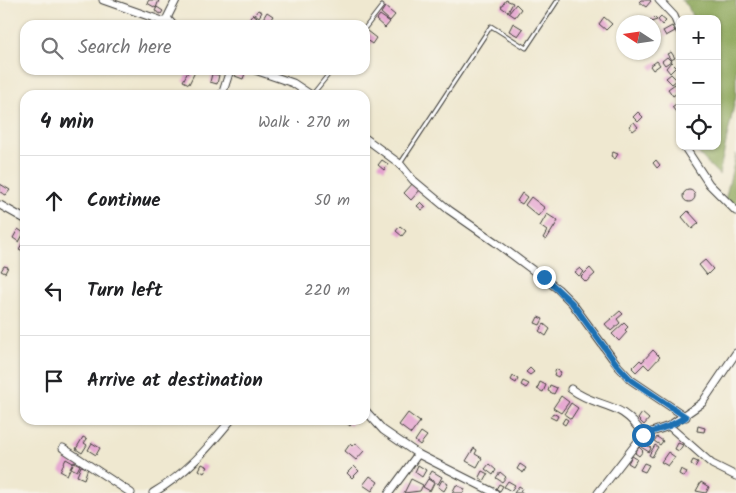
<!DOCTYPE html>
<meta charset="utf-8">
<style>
:root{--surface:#fff;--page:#f6f6f6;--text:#202124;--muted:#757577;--line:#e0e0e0}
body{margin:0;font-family:Kalam,sans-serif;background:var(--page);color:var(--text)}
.controls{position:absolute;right:15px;top:15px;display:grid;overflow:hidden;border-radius:10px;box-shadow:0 1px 4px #0004}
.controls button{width:45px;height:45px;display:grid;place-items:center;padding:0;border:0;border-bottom:1px solid var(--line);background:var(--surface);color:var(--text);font:25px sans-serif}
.compass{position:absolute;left:616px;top:15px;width:45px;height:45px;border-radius:50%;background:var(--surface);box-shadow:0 1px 4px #0004;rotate:282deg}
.stop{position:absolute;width:15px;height:15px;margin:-11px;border:4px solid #1f6fb2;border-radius:50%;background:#fff}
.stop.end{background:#1f6fb2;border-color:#fff;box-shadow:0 1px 5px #0008}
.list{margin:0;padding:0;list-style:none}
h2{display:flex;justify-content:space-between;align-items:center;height:65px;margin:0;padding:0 20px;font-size:21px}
h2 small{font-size:16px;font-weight:400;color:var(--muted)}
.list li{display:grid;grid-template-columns:32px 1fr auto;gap:15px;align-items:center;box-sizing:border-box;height:90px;padding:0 20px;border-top:1px solid var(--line)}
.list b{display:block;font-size:19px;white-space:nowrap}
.list em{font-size:16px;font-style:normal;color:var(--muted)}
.icon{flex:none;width:28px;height:28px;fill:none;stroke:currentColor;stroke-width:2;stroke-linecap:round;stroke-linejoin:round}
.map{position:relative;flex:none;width:736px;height:493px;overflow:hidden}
.search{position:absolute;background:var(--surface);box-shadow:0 1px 4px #0004;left:20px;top:20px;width:350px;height:55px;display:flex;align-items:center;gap:12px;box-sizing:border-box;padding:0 18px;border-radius:15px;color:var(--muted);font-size:19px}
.panel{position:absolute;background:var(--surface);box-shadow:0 1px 4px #0004;left:20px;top:90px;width:350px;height:335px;border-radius:15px}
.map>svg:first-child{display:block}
.forest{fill:#89a456;stroke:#526039}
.building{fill:#e4a1cf}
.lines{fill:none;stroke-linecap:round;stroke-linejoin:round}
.service-casing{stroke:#3c3b37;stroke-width:5}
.minor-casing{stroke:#3c3b37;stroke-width:9}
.service{stroke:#fff;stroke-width:3}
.minor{stroke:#fff;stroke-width:7}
.route{stroke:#1f6fb2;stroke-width:6}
</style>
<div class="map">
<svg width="736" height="493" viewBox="0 0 736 493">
<rect width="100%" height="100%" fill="#f7f3e8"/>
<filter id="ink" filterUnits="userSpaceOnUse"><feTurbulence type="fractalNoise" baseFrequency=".02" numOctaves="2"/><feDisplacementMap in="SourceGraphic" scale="10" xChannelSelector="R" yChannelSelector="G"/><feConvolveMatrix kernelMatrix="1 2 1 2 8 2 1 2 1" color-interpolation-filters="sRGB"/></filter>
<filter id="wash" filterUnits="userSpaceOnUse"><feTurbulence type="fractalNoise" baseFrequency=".0096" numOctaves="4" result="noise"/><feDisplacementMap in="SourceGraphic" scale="20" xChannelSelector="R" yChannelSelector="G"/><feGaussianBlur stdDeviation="1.12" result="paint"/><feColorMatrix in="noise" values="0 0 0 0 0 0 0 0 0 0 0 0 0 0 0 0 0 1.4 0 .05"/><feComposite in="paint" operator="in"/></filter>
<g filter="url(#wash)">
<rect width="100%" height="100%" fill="#efe8d0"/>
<g class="forest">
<polygon points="681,0 736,0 736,96 719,175 699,154 698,146 717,146 717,19 693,19 688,6"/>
<polygon points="736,154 736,209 725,200"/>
</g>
<g id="blocks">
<g class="building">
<polygon points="149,0 159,0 156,8 147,3"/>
<polygon points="506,0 513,3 508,12 501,7"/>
<polygon points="641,0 650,0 651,1 646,7 639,2"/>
<polygon points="516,4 521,9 515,17 509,13"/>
<polygon points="157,7 163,11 161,14 155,11"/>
<polygon points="385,7 395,15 390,21 381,13"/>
<polygon points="258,10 262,12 259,17 255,14"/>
<polygon points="267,12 273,16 267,25 259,25"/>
<polygon points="253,14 257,17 253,24 248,21"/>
<polygon points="380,15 390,22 385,28 376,20"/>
<polygon points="604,17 612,24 606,30 599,24"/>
<polygon points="654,17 657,20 651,22 650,21"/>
<polygon points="661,17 666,21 662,25 658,20"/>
<polygon points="202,21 207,25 210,21 215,24 214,25 199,25"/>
<polygon points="513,23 523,29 518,36 509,31"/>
<polygon points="672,26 675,31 666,36 663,31"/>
<polygon points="367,31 376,38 372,44 365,39"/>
<polygon points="671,52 675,58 671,60 667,54"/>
<polygon points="667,57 671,61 665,65 662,61"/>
<polygon points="657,61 660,65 653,70 650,66"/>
<polygon points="671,62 676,67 670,73 666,68"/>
<polygon points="189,70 195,72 189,84 183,81"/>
<polygon points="238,70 246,71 243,79 235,76"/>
<polygon points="212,74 219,75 217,84 210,82"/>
<polygon points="671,74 677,80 672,84 666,78"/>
<polygon points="675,84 680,91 673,96 668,89"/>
<polygon points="676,104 680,109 676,112 672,107"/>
<polygon points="638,112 643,117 638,122 633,117"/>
<polygon points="634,122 638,127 633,131 629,126"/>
<polygon points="613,152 618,154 615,159 611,156"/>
<polygon points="382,160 388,164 384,170 378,165"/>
<polygon points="656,160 660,165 657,168 653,163"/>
<polygon points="414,182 421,189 411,200 404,193"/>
<polygon points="0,184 10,190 6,195 0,192"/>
<circle cx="689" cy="196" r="6"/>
<polygon points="522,193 527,197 522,204 517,201"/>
<polygon points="531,197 545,208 538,216 525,205"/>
<polygon points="421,202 426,207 422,210 417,206"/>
<polygon points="688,211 699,223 692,229 682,217"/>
<polygon points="547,214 558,221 546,240 543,238 547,231 540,226"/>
<polygon points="400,226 406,231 402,236 396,231"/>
<polygon points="18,229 24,233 19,242 13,238"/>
<polygon points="25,239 25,252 19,249"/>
<polygon points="705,260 713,269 707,275 699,265"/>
<polygon points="4,266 8,267 5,273 1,271"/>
<polygon points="580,268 584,272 579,276 575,272"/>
<polygon points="590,268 595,274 586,282 581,277"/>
<polygon points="620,311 623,314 617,319 620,323 611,331 605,324"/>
<polygon points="538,317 543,319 540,325 535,323"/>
<polygon points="624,323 628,327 625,330 627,332 619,341 612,334"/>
<polygon points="544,324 550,329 546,336 539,331"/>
<polygon points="653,350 660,357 649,369 644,364 636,372 632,368 640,360 642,362"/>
<polygon points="530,368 534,372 530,375 526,372"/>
<polygon points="556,369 561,372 558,377 554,375"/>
<polygon points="513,376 518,379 516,383 511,380"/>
<polygon points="523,381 529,384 526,388 521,385"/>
<polygon points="540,382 546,385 543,392 537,389"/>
<polygon points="550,385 557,388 554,394 548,391"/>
<polygon points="561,396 569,402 561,413 553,408"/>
<polygon points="571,403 578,408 571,419 564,414"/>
<polygon points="408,413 420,422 411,434 399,425"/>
<polygon points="553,413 558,416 556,420 550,417"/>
<polygon points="642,413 649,419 644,425 638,419"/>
<polygon points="565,418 568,420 565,425 562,423"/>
<polygon points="343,420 354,420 350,426"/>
<polygon points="698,426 705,428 704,432 697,431"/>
<polygon points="421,432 427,436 420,445 415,441"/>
<polygon points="83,437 87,439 84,443 87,445 82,453 76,449"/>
<polygon points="657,437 663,441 660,445 654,441"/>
<polygon points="92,443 100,448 96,455 88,450"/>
<polygon points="355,443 364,451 356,460 345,451 350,444 352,446"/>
<polygon points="644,443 651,448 649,452 641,447"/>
<polygon points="678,443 683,445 679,451 675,449"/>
<polygon points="655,445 658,447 652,457 649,455"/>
<polygon points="639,447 643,451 639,456 635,453"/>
<polygon points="474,448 477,450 475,454 482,458 477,467 466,461"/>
<polygon points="668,452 675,457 668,466 661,462"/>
<polygon points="632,456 637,459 633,466 628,463"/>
<polygon points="66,459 73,463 67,475 60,471"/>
<polygon points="693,460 698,462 695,467 691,464"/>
<polygon points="74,462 80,465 77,471 71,468"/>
<polygon points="644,463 649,465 645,472 640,470"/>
<polygon points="202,464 208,467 204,473 199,470"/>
<polygon points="489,464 496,470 493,475 485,469"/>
<polygon points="520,464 526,468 523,473 517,469"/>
<polygon points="418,465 426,470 422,477 415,472"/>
<polygon points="81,466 88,468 84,479 77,476"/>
<polygon points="354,466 359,471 352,478 347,473"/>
<polygon points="681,469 687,472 684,477 679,474"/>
<polygon points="432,471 442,477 438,484 428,478"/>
<polygon points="482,471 488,474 484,481 479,477"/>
<polygon points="500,472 506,477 502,482 496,478"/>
<polygon points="370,476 378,482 372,491 363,485"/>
<polygon points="411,479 423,485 420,491 404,493"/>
<polygon points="428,479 434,483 430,491 423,487"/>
<polygon points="442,480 448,484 444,491 438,487"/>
<polygon points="508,481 515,485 511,491 504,487"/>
<polygon points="701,482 709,487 706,493 696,491"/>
<polygon points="499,484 503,486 500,491 496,489"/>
<polygon points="456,485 465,489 463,493 452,493"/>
<polygon points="519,486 522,488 520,491 523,493 514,493"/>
</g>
</g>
</g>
<g filter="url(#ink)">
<use href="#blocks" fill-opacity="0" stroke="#3c3b37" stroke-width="1"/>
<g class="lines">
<g class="service-casing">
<g id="service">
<polyline points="365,28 382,6"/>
<polyline points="312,95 332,70"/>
<polyline points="400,164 491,26 526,48 558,0"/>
</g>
</g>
<g class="minor-casing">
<g id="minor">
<polyline points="103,0 171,24"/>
<polyline points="659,0 674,16 680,31"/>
<polyline points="173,25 167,18 176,0"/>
<polyline points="255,70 293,83 311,95"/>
<polyline points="222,95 230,70"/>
<polyline points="365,138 400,164 413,180 449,210 495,242 558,289 572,303 618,366 631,380 686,417"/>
<polyline points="684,146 709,184 736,211"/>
<polyline points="0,205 25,219"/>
<path d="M571 389C599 410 621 399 643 435"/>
<polyline points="365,410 383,430 418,454 495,493"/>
<polyline points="669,426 712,464 736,476"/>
<polyline points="63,448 131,493"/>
<path d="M153 493C187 473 206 450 231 420"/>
<polyline points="389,493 418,454"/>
<polyline points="598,493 643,435 669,426 702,403 736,353"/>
</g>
</g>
<use href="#service" class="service"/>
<use href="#minor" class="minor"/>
</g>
</g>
<g class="lines" filter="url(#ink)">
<polyline class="route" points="544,277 572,303 618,366 631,380 686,417 669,426 643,435"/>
</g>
</svg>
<div class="controls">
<button>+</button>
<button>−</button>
<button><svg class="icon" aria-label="locate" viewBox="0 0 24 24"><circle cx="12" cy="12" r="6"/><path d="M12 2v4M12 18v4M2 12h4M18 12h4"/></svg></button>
</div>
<svg class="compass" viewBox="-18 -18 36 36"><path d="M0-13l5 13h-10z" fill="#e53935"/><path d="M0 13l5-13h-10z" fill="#757577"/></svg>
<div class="stop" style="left:643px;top:435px"></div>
<div class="stop end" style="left:544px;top:277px"></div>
<div class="search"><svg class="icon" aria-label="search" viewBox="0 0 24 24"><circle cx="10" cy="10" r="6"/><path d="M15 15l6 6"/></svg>Search here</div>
<section class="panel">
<h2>4 min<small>Walk · 270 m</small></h2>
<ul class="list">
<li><svg class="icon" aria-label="ahead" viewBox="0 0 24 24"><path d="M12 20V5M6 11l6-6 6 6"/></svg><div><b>Continue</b></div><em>50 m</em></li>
<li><svg class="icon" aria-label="left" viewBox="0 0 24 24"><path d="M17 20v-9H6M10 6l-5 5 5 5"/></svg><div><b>Turn left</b></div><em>220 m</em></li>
<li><svg class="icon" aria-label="arrive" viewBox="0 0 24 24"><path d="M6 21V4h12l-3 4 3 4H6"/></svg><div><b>Arrive at destination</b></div></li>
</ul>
</section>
</div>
